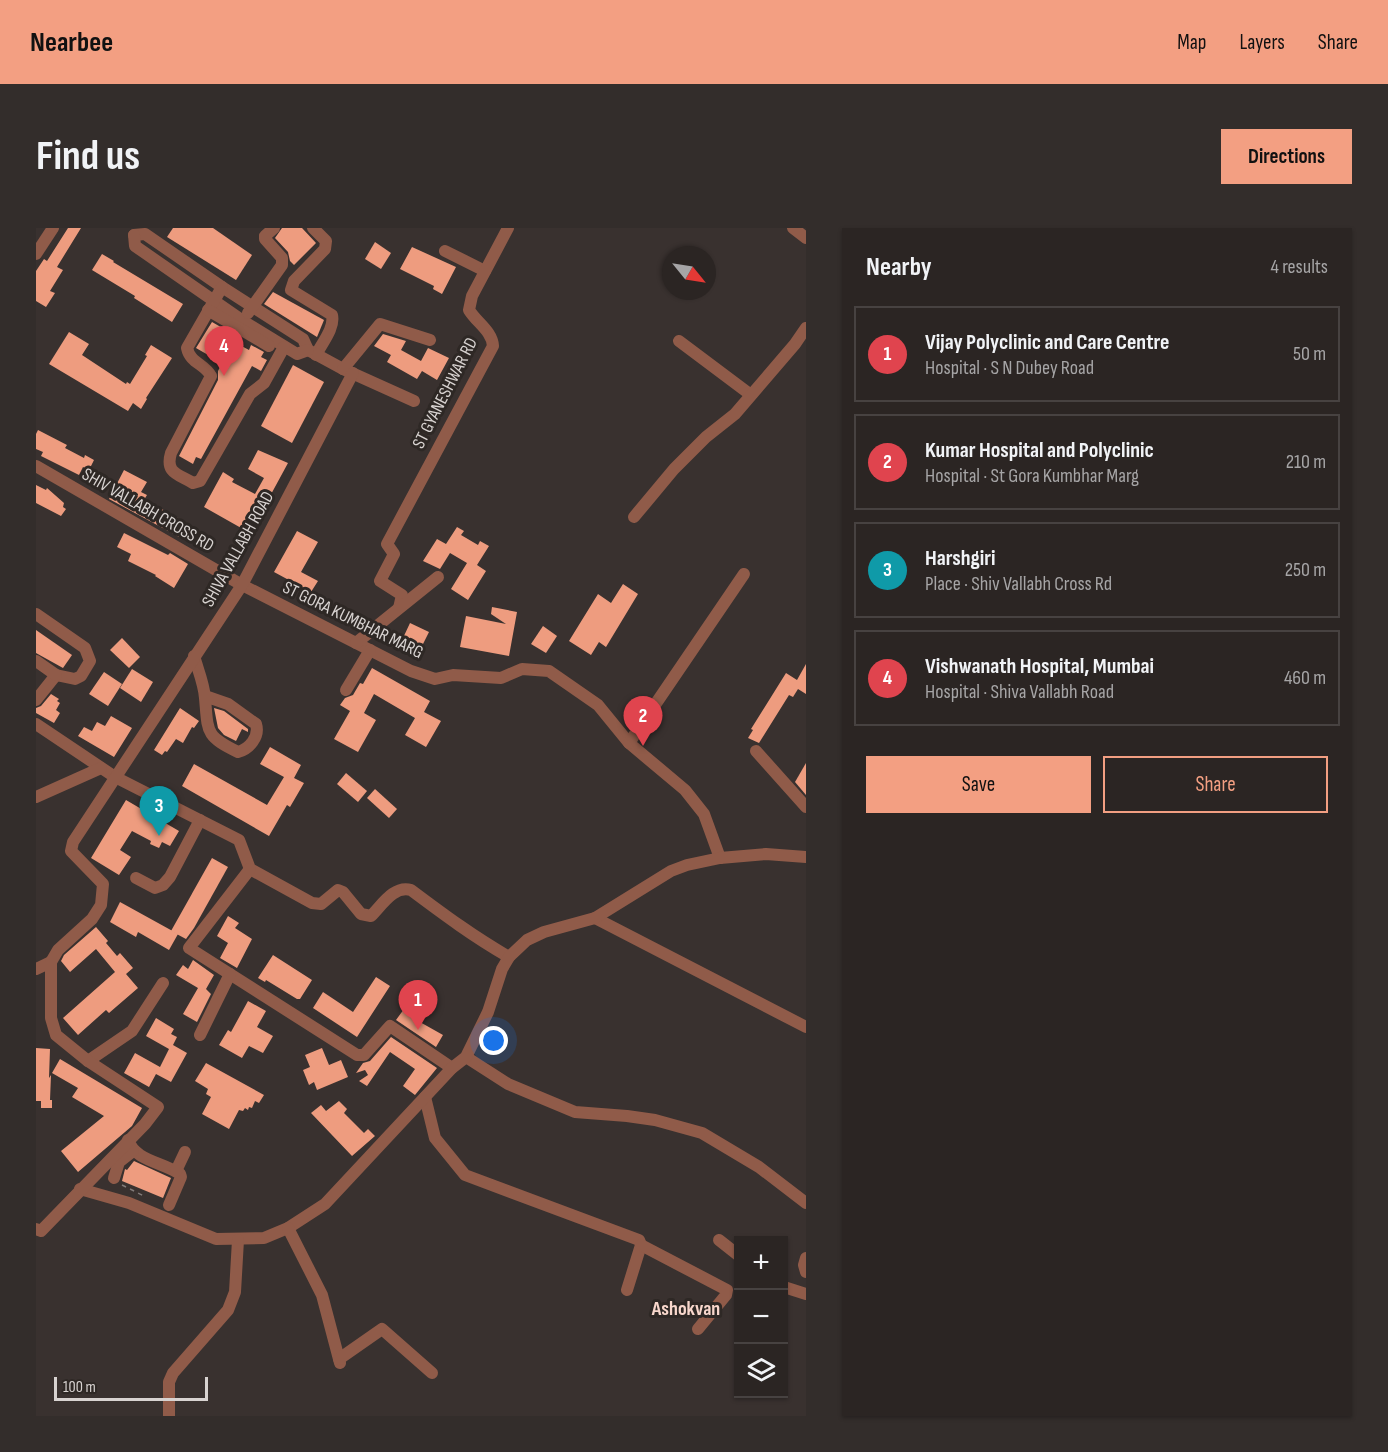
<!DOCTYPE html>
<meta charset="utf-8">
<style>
:root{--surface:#2b2523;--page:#332d2b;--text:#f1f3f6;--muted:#a6a5a6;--line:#474241;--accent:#f39f82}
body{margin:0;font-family:"Sofia Sans Condensed",sans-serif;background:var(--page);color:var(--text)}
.controls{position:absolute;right:18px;bottom:18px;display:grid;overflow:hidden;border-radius:0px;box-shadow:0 2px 4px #0004}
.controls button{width:54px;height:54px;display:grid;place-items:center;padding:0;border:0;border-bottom:2px solid var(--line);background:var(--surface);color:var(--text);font:30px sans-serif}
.compass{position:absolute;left:626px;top:18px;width:54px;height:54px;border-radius:50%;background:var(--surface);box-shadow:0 2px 4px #0004;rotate:120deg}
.scale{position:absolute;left:18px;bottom:15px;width:154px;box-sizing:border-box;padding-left:6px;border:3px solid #d8d3d1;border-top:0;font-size:16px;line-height:21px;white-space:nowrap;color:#d8d3d1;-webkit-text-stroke:4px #2e2825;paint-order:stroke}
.you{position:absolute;left:458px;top:813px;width:21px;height:21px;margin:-15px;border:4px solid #fff;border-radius:50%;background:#1a73e8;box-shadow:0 0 0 9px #1a73e833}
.badge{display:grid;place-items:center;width:39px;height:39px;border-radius:50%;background:var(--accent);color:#fff;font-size:20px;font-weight:700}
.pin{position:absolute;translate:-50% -50px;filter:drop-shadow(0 2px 3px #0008)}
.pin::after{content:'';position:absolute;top:32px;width:21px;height:18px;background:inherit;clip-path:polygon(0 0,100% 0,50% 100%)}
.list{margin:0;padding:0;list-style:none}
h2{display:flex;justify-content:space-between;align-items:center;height:78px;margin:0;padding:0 24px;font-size:26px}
h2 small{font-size:20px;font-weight:400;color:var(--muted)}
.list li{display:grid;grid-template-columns:39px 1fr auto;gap:18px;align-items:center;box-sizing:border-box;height:96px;margin:0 12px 12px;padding:0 12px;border:2px solid var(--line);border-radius:0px}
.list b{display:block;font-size:22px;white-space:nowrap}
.list p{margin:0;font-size:20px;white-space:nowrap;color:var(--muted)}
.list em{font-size:20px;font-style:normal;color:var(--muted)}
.actions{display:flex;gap:12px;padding:18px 24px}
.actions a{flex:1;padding:14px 0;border:2px solid var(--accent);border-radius:0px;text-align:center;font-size:21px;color:var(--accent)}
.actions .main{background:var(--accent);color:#111}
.icon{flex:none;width:33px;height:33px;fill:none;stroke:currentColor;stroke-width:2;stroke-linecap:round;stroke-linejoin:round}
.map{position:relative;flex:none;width:770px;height:1188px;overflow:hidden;border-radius:0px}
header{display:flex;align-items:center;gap:36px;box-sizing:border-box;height:84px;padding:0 30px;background:var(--accent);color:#111}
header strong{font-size:28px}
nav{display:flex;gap:33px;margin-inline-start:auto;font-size:21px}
.intro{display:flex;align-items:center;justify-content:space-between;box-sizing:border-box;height:144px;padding:0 36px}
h1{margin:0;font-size:42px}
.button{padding:15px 27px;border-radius:0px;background:var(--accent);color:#111;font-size:21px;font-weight:700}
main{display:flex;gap:36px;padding:0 36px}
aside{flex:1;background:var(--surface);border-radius:0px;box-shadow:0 2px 4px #0004}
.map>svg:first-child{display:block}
.building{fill:#ee9c7f}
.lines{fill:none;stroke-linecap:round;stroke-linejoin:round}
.path{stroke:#817a78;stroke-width:1.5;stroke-dasharray:4.5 4.5;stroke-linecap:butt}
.minor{stroke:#905b49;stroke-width:12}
.labels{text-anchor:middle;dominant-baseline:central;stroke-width:6;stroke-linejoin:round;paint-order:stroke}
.street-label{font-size:18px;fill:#d8d3d1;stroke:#2e2825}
.neighbourhood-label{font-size:20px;font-weight:bold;fill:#f8d7cc;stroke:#2e2825}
</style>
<header>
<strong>Nearbee</strong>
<nav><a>Map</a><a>Layers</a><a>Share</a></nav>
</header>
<div class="intro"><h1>Find us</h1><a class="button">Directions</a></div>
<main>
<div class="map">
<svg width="770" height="1188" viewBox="0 0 770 1188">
<rect width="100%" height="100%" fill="#39312f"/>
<g class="building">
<polygon points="32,0 45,0 21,39 27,42 14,63 19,65 10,79 0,73 0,43 8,31 11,33"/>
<polygon points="137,0 177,0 216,27 200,52 131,9"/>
<polygon points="246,0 266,0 280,15 258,37 254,33 252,24 239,10"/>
<polygon points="339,14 355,25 345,41 329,31"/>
<polygon points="376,19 420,39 406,66 397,61 398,58 364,41"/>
<polygon points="66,26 78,33 77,34 147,76 136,94 98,70 99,68 56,42"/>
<polygon points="237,64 288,92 281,109 228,76"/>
<polygon points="176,94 190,102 187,108 213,122 215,117 228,124 225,129 231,132 225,143 216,138 165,231 160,229 157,236 143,228 182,152 182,143 186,135 160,120"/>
<polygon points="33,104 53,116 46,127 90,156 91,154 94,156 111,128 109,127 115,117 136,130 110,170 111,171 105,181 97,175 92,183 13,136"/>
<polygon points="347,106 370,113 365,122 385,133 392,120 413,130 401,152 386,143 381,151 351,134 355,127 338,118"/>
<polygon points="257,137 288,154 256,215 225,198"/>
<polygon points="2,202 31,217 29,220 48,230 49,227 58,232 53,242 47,239 43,247 5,228 7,224 0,221 0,206"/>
<polygon points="222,222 252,235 214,305 168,279 187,244 198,251 196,254 219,266 228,250 212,241"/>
<polygon points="88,242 111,254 105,264 111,267 106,275 120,282 122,279 142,290 140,293 153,300 147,311 73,271"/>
<polygon points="0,257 10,262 11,260 28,275 27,279 30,281 25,288 0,275"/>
<polygon points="421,299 428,303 425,307 442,317 444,313 453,318 441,337 450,343 432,372 415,361 431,335 414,325 404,341 387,333 401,311 410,316"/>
<polygon points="261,303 282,314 265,344 282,353 275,364 238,344"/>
<polygon points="88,305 132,327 134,325 152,336 138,360 119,348 120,347 92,333 95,326 81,319"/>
<polygon points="587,356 602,366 570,419 563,414 555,427 533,413 562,366 575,375"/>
<polygon points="456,379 481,384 473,428 424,419 430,388 470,396 455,386"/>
<polygon points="374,395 393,404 380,430 350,415 355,404 367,410"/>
<polygon points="507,398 521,408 510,425 495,416"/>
<polygon points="0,402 36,427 27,440 0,425"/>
<polygon points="86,410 104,429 93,440 74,422"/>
<polygon points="770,436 770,466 762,461 757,469 753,467 723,515 712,510 717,502 715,501 750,445 761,452"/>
<polygon points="336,440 394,473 388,484 405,493 390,519 369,507 379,490 338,466 328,485 340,492 322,524 298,511 314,483 304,477 309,470 317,467 324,455 327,456"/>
<polygon points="96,441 117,454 105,474 84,460"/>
<polygon points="68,444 86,456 72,478 53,466"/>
<polygon points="15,466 23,471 21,473 24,475 20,482 24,485 18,495 0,485 0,480 5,478"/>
<polygon points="144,480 163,493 158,500 156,499 147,515 140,511 131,524 129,523 126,527 118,522"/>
<polygon points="178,480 188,483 212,501 212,504 206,501 200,513 188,507 182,500"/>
<polygon points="75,488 96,500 78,529 42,508 48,499 56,503 61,494 69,498"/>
<polygon points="234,519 265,537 258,550 268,555 254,579 251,577 233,608 146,558 158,536 231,577 248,549 224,536"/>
<polygon points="770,535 770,567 759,554"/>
<polygon points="310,545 331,563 322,574 301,556"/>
<polygon points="339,561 361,581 353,590 331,570"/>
<polygon points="90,572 143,603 134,618 126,614 123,620 114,616 115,613 96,603 84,622 95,629 83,647 55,630"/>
<polygon points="176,630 192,639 158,700 150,711 135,703"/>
<polygon points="84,674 142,706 133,722 102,704 100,709 74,694"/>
<polygon points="192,688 203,695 199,700 216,711 201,740 184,730 192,715 181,708"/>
<polygon points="60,699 72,713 70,715 81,728 84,725 97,740 90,746 102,760 73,785 70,782 42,807 27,790 79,744 60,721 34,744 25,733 28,727"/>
<polygon points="237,727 276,752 264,771 261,771 230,752 229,754 222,750"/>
<polygon points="157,732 178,747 170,761 175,766 161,794 147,786 162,760 140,747 147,737 152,741"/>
<polygon points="340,749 354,758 321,809 277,780 287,764 317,784"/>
<polygon points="212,773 230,783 221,799 237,808 227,825 213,818 206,830 183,817 192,802 195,804"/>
<polygon points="368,781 377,786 375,789 407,807 400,819 360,792"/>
<polygon points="120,790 138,801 135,806 141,809 137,817 151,825 135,854 120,846 113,859 88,845 99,825 124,839 133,821 110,808"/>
<polygon points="355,809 401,840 379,867 367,858 379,841 354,824 331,858 323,853 332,847 329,842 320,845 327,835 334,833"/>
<polygon points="0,820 14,821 13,850 15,847 14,872 16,872 16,880 5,880 5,873 0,873"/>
<polygon points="286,820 293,837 305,832 312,849 281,862 278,854 273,857 267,842 274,839 269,827"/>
<polygon points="24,831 106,880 96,898 89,904 42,944 25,923 68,888 36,869 42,860 16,845"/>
<polygon points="170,835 228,867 223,875 219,873 216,880 213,879 212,882 209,880 207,883 203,882 193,901 166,886 175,869 170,866 172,861 159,853"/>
<polygon points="303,873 311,881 308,885 328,905 332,901 339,908 316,928 275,885 285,877 290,883"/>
<polygon points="98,933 135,950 127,970 86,953 89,941 91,942"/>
</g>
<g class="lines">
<polyline class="path" points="86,957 108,968"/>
<g class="minor">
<path d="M277 0 290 13 289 21 258 53 255 62 296 87C299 100 286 115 280 127"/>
<polyline points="757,0 770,10"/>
<polyline points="98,7 109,6 186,59 267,111 272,122 307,141 378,173"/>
<polyline points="98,7 99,18 207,93 261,126 272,122"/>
<polyline points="409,23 449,43"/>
<polyline points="0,26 17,0"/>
<path d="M186 59 151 120C154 135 169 136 175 148L135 225C129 245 142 246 157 255L164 253 214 166 228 155 248 119"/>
<polyline points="172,82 233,118"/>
<polyline points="212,85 246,37 246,30 229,11 229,8 238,0"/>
<polyline points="643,113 715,167"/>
<polyline points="307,141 344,96 394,112"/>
<polyline points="0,238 206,357 375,443 399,451 417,447 465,450 486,441 513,443 562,477 593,515 649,562 668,586 684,630"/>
<polyline points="598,289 638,241 670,209 699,186 759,116 770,100"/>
<path d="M363 380 366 367 344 353 358 326 351 316 457 118C456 103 441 95 433 82L436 68 472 0"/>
<polyline points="0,386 49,420 54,433 45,448 39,451 20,447 0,472"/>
<polyline points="320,415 402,349"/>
<path d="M158 428C162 442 168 456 169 470 172 504 169 508 202 524 213 521 224 509 220 496L192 476 169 468"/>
<polyline points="0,433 20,447"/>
<polyline points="310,462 334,422"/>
<path d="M0 496 79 549 203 612 214 641 276 675 285 676 302 662 307 664 325 686 335 688C346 677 358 657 375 662 407 686 438 709 473 729"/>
<polyline points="593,515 708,346"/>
<polyline points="720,523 770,579"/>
<polyline points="0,569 65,540"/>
<polyline points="214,641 153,720 321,827 328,827 354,798 416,840"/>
<polyline points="100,650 119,660 127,657 134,649 164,592"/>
<polyline points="559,690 770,799"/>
<polyline points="0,741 15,734"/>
<polyline points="164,807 194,746"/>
<polyline points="430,829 472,856 539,884 591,888 619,892 666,905 723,939 770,975"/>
<polyline points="52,833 96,803 127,755"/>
<polyline points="389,869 399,910 429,947 603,1012 605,1017 591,1062"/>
<path d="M92 912C99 933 127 934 144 946L145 949 133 977"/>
<polyline points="140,943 149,924"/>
<polyline points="78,950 83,934 97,923"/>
<polyline points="44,961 93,975 180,1011 228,1010 252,1000 289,976 416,840 430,829 452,784 466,741 473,729 491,712 508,704 559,690 635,643 651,637 684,630 730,626 770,629"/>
<polyline points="252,1000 286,1067 304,1135"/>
<polyline points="0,1001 5,1003 109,896 122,879 52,833 20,807 15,790 15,734 22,722 56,691 65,677 67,656 35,623 37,614 206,357 317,145"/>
<polyline points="683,1012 702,1027"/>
<polyline points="605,1017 691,1062 690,1067 662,1101"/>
<polyline points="770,1030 768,1037 770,1044"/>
<polyline points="748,1059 770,1066"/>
<polyline points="303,1131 346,1101 396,1145"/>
<polyline points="133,1188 133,1154 137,1145 192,1082 199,1064 202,1012"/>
</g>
</g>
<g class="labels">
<g class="street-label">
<text transform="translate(409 165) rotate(-63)">ST GYANESHWAR RD</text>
<text transform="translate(112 282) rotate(30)">SHIV VALLABH CROSS RD</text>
<text transform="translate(202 321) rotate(-61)">SHIVA VALLABH ROAD</text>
<text transform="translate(317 392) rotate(26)">ST GORA KUMBHAR MARG</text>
</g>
<g class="neighbourhood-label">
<text x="650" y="1081">Ashokvan</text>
</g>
</g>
</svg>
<div class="controls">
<button>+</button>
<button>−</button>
<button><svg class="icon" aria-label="layers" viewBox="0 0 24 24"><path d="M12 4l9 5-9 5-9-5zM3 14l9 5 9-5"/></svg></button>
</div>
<svg class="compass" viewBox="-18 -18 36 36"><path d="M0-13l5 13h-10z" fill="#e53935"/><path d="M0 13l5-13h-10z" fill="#a6a5a6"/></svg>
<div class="scale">100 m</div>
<div class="you"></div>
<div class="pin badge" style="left:382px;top:802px;background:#e0444e">1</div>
<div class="pin badge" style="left:607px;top:518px;background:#e0444e">2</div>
<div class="pin badge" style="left:123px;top:608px;background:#0f9aa8">3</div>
<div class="pin badge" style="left:188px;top:148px;background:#e0444e">4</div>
</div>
<aside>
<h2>Nearby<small>4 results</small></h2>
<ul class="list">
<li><span class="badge" style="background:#e0444e">1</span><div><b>Vijay Polyclinic and Care Centre</b><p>Hospital · S N Dubey Road</p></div><em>50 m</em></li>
<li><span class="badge" style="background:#e0444e">2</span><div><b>Kumar Hospital and Polyclinic</b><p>Hospital · St Gora Kumbhar Marg</p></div><em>210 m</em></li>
<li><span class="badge" style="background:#0f9aa8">3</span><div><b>Harshgiri</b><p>Place · Shiv Vallabh Cross Rd</p></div><em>250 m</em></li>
<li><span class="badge" style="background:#e0444e">4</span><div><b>Vishwanath Hospital, Mumbai</b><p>Hospital · Shiva Vallabh Road</p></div><em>460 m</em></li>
</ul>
<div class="actions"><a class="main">Save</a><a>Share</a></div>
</aside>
</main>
